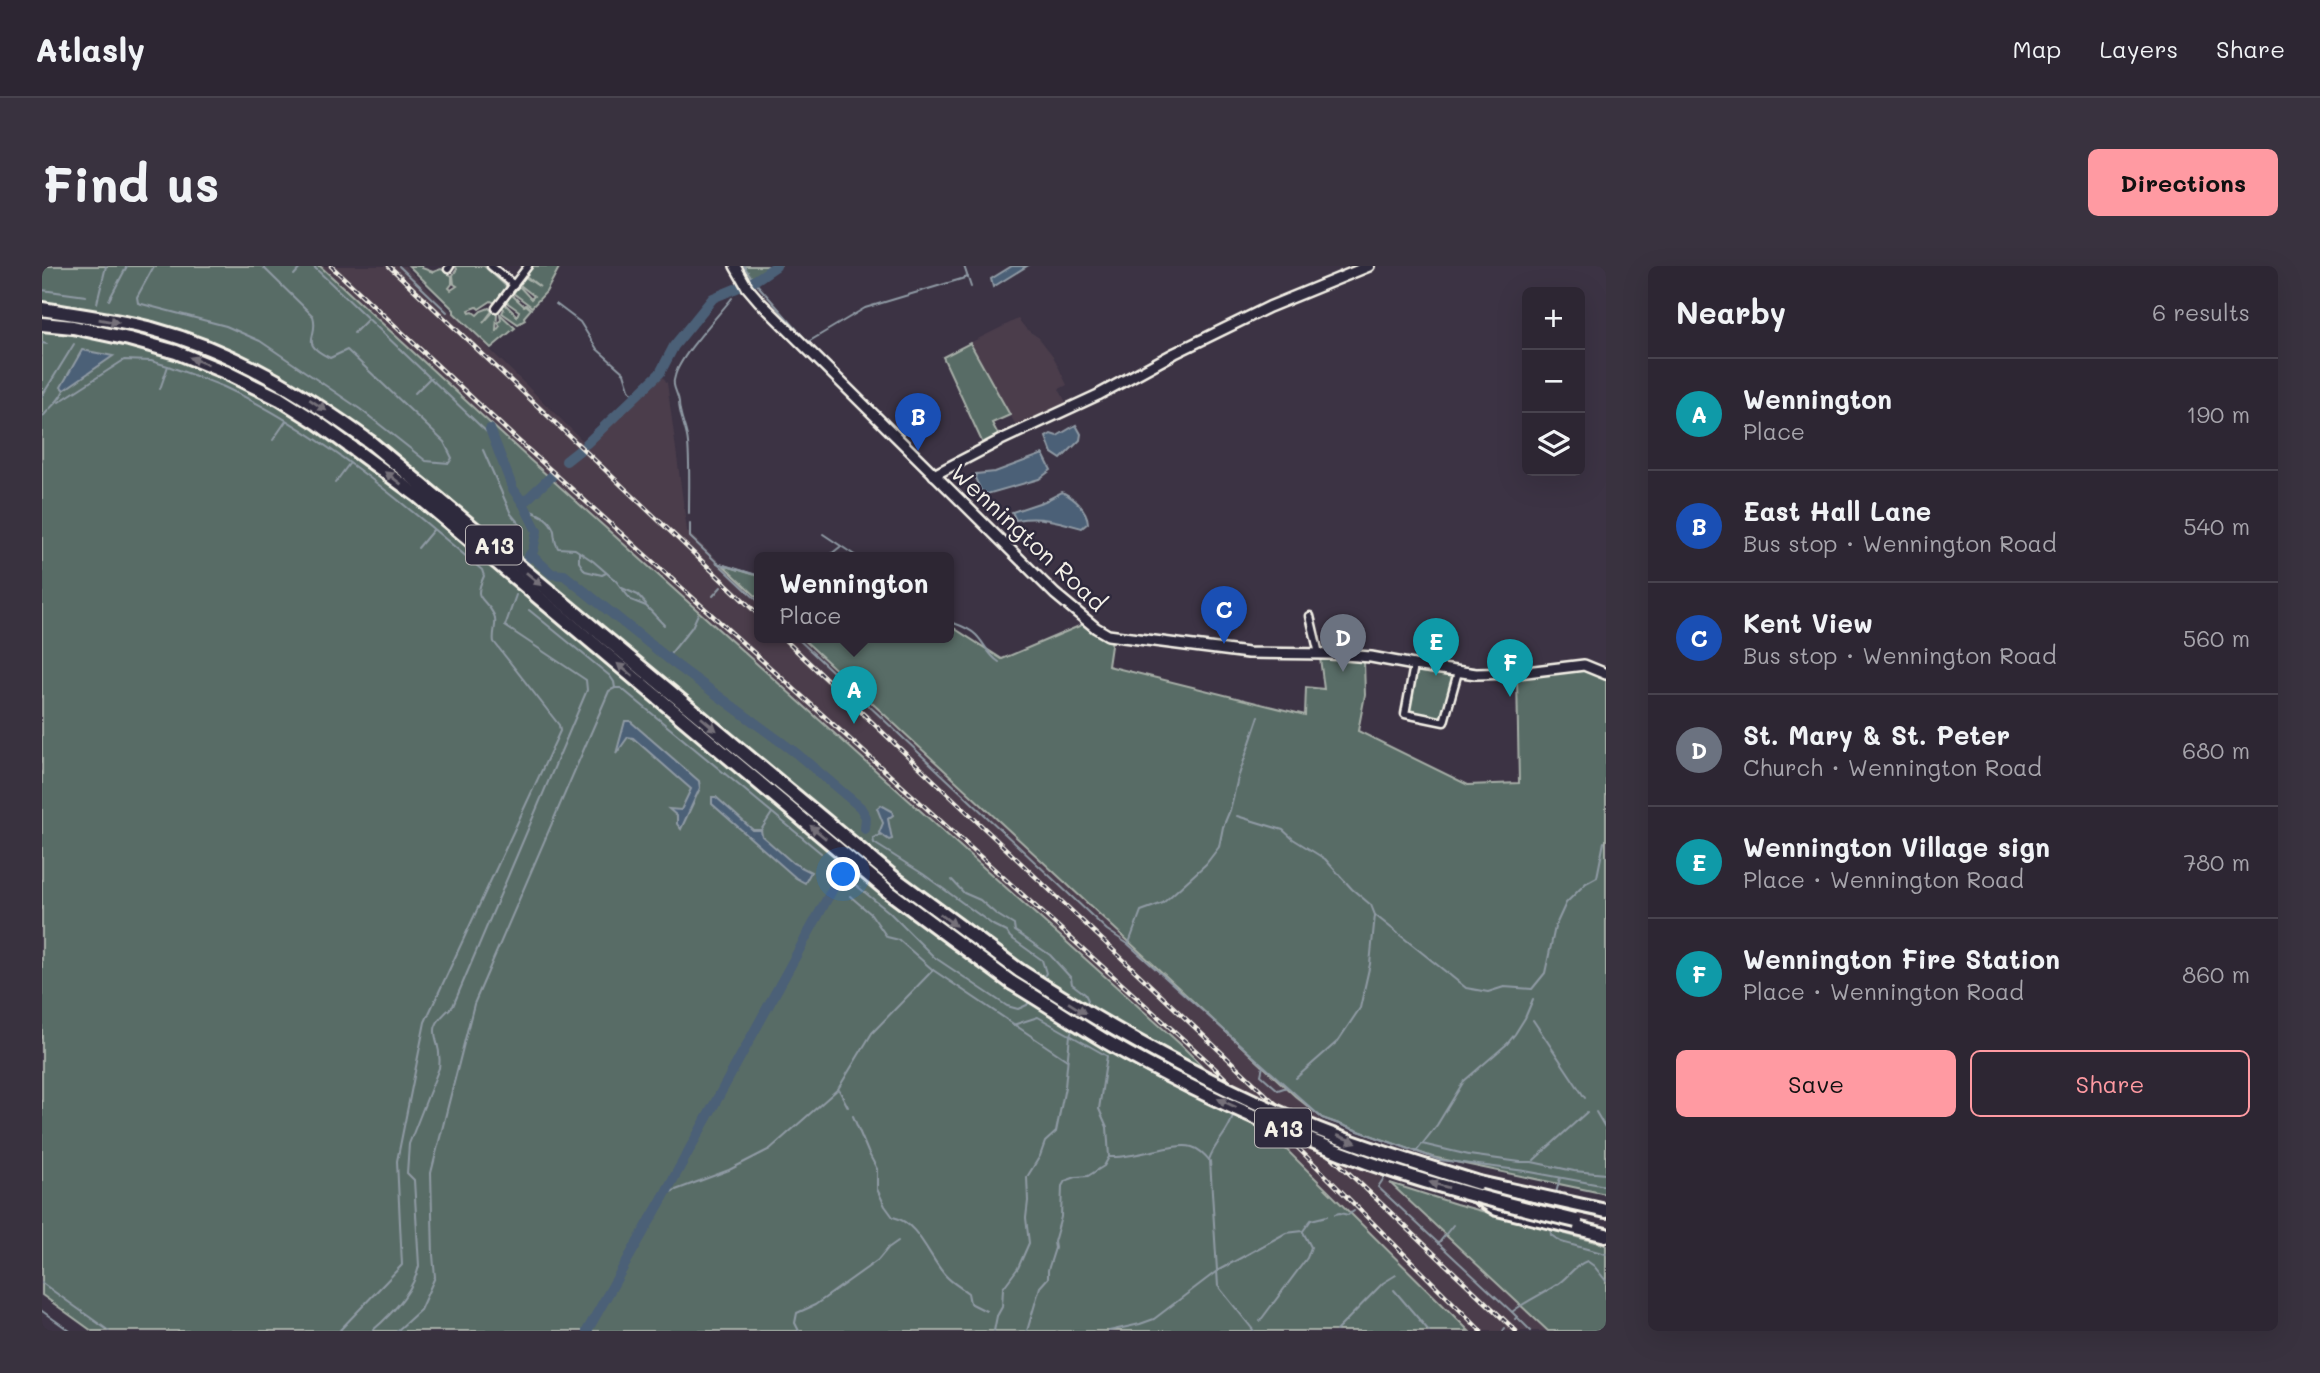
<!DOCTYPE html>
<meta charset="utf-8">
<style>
:root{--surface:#2d2633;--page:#39323f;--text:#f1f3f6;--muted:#a7a5ac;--line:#48434e;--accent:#ff9aa2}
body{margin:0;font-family:Mali,sans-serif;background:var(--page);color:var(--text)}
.controls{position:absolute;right:21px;top:21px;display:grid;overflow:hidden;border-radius:10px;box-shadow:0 7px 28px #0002}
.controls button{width:63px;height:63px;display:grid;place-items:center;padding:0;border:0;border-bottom:2px solid var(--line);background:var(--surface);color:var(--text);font:35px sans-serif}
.you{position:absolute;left:802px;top:609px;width:24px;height:24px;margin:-18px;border:5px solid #fff;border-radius:50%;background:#1a73e8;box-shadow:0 0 0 10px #1a73e833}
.badge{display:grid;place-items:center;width:46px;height:46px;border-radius:50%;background:var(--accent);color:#fff;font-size:23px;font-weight:700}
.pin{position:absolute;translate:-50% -58px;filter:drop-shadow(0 2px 4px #0008)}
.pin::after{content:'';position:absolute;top:37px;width:24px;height:21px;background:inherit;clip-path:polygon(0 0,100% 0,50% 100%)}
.popup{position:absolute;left:712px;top:286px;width:200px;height:91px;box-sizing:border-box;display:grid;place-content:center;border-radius:10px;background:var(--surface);filter:drop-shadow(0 2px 5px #0005);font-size:23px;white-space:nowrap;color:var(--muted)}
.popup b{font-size:26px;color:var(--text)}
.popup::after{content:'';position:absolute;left:50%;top:100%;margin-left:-14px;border:14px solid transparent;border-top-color:var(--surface)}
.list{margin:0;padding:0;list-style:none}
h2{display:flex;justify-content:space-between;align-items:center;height:91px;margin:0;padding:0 28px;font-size:30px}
h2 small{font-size:23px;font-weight:400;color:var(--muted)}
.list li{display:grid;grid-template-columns:46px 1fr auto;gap:21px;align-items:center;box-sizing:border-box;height:112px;padding:0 28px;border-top:2px solid var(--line)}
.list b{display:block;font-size:26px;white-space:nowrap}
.list p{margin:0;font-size:23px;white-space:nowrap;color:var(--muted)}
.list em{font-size:23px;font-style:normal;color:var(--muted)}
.actions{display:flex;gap:14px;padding:21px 28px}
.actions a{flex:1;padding:16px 0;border:2px solid var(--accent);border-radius:10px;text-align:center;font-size:24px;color:var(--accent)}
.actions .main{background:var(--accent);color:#111}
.icon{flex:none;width:38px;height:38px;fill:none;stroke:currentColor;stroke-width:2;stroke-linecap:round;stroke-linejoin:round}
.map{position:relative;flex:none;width:1564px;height:1065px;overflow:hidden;border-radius:10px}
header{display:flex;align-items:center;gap:42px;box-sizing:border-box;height:98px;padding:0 35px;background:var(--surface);border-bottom:2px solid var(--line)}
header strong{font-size:33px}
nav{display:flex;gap:38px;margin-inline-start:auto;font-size:24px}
.intro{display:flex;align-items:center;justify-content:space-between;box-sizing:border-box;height:168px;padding:0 42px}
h1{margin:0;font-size:49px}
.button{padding:18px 32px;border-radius:10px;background:var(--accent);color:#111;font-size:24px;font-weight:700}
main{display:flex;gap:42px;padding:0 42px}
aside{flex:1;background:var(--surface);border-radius:10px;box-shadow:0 7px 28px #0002}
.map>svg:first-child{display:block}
.built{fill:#4b3e4c}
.green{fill:#596c66;stroke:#a6aea7;stroke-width:2}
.water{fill:#4c6077;stroke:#8f9aa4;stroke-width:2}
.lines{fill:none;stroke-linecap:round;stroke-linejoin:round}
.stream{stroke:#8f9aa4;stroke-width:2}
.river{stroke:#4c6077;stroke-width:10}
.street-casing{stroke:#f4f1e8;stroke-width:11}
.secondary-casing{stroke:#f4f1e8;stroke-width:14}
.highway-casing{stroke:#f4f1e8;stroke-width:18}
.street{stroke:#2f2a3d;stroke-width:6}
.secondary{stroke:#2f2a3d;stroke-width:9}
.highway{stroke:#2f2a3d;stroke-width:12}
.rail-casing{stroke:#f4f1e8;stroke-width:4.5}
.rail{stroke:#2f2a3d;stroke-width:2;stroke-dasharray:5;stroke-linecap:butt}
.highway-bridge-casing{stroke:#f4f1e8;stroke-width:18;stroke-linecap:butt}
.highway-bridge{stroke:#2f2a3d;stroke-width:12}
.oneway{fill:#747079}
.labels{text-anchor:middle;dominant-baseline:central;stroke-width:5;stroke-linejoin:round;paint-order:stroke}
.shield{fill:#2f2a3d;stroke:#b9b5b5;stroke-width:2}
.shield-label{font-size:23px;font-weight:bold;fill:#f4f1e8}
.street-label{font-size:24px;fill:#f4f1e8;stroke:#2f2a3d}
</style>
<header>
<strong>Atlasly</strong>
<nav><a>Map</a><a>Layers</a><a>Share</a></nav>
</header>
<div class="intro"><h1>Find us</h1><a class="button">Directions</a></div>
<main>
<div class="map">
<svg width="1564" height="1065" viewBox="0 0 1564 1065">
<rect width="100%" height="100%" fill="#3c3344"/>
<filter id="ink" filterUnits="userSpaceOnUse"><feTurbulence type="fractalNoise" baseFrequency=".0143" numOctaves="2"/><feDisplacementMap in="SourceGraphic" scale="14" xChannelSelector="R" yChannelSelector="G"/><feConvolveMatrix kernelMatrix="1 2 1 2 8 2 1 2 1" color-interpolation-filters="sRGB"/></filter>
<g filter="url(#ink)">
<g class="built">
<polygon points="278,0 363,0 544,178 618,107 625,117 645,265 717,333 718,372 760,372 1506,1065 1427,1065 1137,777 487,193"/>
<polygon points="976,53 984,63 997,72 1011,90 1025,119 1017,123 1027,142 977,165 928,77"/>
</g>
<g class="green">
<polygon points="0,0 278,0 487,193 1137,777 1427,1065 50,1065 0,1029"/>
<polygon points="367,0 380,0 380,2 391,6 399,3 410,10 410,18 407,22 409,24 415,20 412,18 411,9 415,3 413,0 442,0 466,22 454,37 449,35 437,43 435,41 427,44 428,47 431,46 435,49 439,45 447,42 450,45 441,57 452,45 455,48 454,65 458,60 456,57 459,54 458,48 473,62 449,82 412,47 412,44"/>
<polygon points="491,0 518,0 504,26 490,41 471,27 477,20 489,33 492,30 478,19 483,11 498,21 484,10"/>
<polygon points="700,0 737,0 711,18"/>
<polygon points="469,28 482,40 484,39 489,43 482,51 483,54 476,58 460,47 462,43 459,40 462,37 475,50 477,45 463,35"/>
<polygon points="928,77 968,149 950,157 959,174 942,180 901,91"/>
<polygon points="681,299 717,310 717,333"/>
<polygon points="1042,358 1056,369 1070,373 1066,400 1263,449 1264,421 1282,423 1278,392 1322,394 1323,429 1316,465 1426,519 1477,517 1475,411 1536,403 1545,404 1564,413 1564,928 1390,891 1280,852 1253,830 760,372 906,372 907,359 960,393"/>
<polygon points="1372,405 1413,411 1401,452 1370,447 1367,444"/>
<polygon points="1348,917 1414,938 1564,979 1564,1065 1506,1065"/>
</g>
<g class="water">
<polygon points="970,0 985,0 951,21 949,13"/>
<polygon points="40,84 71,90 22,124 19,121"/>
<polygon points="1034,159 1039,168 1038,174 1019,193 1010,187 1004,171 1009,168 1015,170"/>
<polygon points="1001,188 1009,204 997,213 945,228 939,225 933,212 934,208 953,206"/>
<path d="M1020 226C1032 232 1045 243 1046 257L1040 262C1015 255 999 250 974 254L970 246 1003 235Z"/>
<polygon points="583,455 588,455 657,515 658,522 639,563 635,558 635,550 627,543 639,544 649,523 591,472 586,471 574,488"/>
<polygon points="670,531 674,531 711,564 719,564 720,570 751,597 769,606 763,617 754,612 670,538"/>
<polygon points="839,539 850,545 851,549 846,553 850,573 847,574 837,567 841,557 835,542"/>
</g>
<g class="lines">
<g class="stream">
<path d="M112 0 95 31 96 37 184 60 218 75 318 143 384 195 407 197 410 192 402 176 305 84 288 92C255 76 278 72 271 50L220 0"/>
<polyline points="271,0 452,173"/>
<polyline points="357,0 405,46"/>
<polyline points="702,0 712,15 766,76 823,42 926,11"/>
<polyline points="922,0 929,21"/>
<polyline points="252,9 260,0"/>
<polyline points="0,24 44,30"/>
<polyline points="67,34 85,0"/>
<polyline points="55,37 64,0"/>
<polyline points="514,38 538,56 555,83 582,107 587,123 593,131"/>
<polyline points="312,67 326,53"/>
<polyline points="0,77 5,78"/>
<path d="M126 100C144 107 164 113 182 121 273 162 364 239 440 304L442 310C430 336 442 329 452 349 456 356 450 367 452 376L517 459 518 465 383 756 355 895 360 999 297 1065"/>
<polyline points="373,127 387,113"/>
<polyline points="0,130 32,78"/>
<polyline points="17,136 82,94 109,95 126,100 118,123"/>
<path d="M0 152C8 140 16 138 22 124"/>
<polyline points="231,174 244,155"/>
<polyline points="441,184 469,248 479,260 474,276"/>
<polyline points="293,217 307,198"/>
<path d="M484 243C496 248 508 251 512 265 513 272 512 275 516 282L533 283 551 295 574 315 589 334 604 340 622 359"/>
<path d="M647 247C647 224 648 200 646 177 645 163 637 150 637 136 636 126 629 121 633 110 638 90 676 50 690 32"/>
<polyline points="648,257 648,271 718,337"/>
<polyline points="781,268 817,292"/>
<polyline points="376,282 391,264"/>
<polyline points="537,286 537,296 543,305 560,309 564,307"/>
<polyline points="784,292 798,281"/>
<polyline points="675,297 718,310"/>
<polyline points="580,322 596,329 604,338"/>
<polyline points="671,330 679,321"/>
<path d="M906 355C916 359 926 361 934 369 943 378 946 389 957 396"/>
<polyline points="755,372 1065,664 1086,678 1280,852 1398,894 1483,905 1564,920"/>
<polyline points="625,392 650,361 656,348"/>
<polyline points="573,422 579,422 779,587"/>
<polyline points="1195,550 1241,564 1251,573 1283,593 1310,623 1329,639 1333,649 1328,698 1318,742 1296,775 1254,812"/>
<polyline points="719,564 730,547"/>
<polyline points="838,569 831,572 832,577 881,608 951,659 965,666 968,671 1000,694 1004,707 1000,714"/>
<polyline points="910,614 922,627 938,634 954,648 972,659 973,665 1008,689 1029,712 1030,718 1043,728 1046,734 1043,740"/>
<polyline points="810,616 847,646 892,691 965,740 976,743 985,739 988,734"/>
<polyline points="808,630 829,648 845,671 857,674 891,704 1025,794"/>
<polyline points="1333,649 1424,722 1446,726 1462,721 1490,723 1503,707 1513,661 1524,637 1544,617 1555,611 1562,576"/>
<polyline points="1087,677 1099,645 1121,637 1164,598 1177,581 1181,561 1188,544 1196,512 1217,450"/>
<polyline points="1491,754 1543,832"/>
<polyline points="971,759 996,751 1065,790 1057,843 1065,861 1067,891 1062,900 1046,910 1034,911 1023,915 1020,920 1019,951 1012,976 1013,982 1006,1004 1006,1012 998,1021 985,1065"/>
<polyline points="1221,800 1219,809 1236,824 1245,821"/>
<polyline points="797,824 806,841"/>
<polyline points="1554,846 1564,863"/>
<path d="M811 850 826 886 835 903V923L843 940 851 951C876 956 887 991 903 1009 909 1016 918 1021 926 1027L928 1037 944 1045"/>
<polyline points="1380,878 1427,889 1478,896 1490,896 1532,905 1564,908"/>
<polyline points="1374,886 1395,859 1422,815 1465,778 1473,768 1483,752 1491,733"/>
<path d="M1068 891C1092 893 1133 876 1150 881 1157 883 1164 890 1168 895L1176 1020 1212 1065"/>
<path d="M1167 894C1172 877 1188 866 1191 849"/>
<polyline points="1492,894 1545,846"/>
<polyline points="1344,909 1336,921 1470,1046"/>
<polyline points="1514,927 1518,912"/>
<polyline points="623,928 687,904 728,883 796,823 830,767 891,704"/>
<polyline points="1293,948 1298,947 1306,949 1312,945"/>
<polyline points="1508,960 1509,969 1519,976 1564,988"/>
<polyline points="1396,978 1411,959"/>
<polyline points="0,1017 67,1065"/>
<polyline points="1352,1024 1387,1065"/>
<polyline points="0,1045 28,1065"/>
<polyline points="955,1050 960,1041 961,1022 976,1002 987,977 984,952 986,935 985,911 998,890 1003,876 1014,866 1023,821 1028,769 1032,760"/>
<polyline points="1475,1051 1489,1065"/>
<path d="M1473 1053 1475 1051 1470 1046C1484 1035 1499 1029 1514 1019 1526 1012 1531 1000 1545 995L1552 1000 1564 1015"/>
<polyline points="1218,1055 1265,992 1269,981 1261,966"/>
<path d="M330 1065C350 1048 371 1026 377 1000L372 914 365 907 367 878 397 802C402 769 377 768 411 740L545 424 544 414 463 360 474 329"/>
<polyline points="355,1065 378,1044 393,1011 391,989 389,907 432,738 567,425 573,422 572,416 568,410 487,344"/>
<polyline points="757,1065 753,1057 755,1047 773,1039 836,994 846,982 856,975"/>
<polyline points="952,1065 955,1050"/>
<polyline points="1067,1065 1098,1058 1112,1053 1175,1005 1244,967 1261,965 1269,954 1285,950"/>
<polyline points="1294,1065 1341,1017 1354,1009"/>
<polyline points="1461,1065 1463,1062"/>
</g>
<g class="river">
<polyline points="448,163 471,223 481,237 495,265 491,285 485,293"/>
<polyline points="544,178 618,107 632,80 671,32 712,15 734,0"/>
<polyline points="524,195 538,184"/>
<polyline points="481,237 510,210"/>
<polyline points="488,288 510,308 522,309 633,398 754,487 818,541 824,551 823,563"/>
<polyline points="545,1065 623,928 801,604"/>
</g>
<g class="street-casing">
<g id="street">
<polyline points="449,0 472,19"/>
<polyline points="406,3 408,0"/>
<polyline points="454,42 486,0"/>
<polyline points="1268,350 1277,388"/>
<polyline points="1372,399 1363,448 1402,456 1416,406"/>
</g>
</g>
<g class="secondary-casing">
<g id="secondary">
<polyline points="693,0 705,21 717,35 1013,328 1054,362 1066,369 1081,371 1206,387 1288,388 1329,391 1372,399 1434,408 1476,407 1542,399 1564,408"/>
<polyline points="892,209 959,174 1056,129 1133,87 1227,41 1327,0"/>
</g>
</g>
<g class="highway-casing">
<g id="highway">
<path d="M0 43C37 49 75 54 110 63 192 85 260 127 328 176L852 612 978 705"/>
<polyline points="0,58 31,61 87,73 134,86 183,106 238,133 276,157 376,230 847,626 970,717"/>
<polyline points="1437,917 1564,945"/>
<polyline points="1437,932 1455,943 1564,969"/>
</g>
</g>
<use href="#street" class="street"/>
<use href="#secondary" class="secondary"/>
<use href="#highway" class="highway"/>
<g class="rail-casing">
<g id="rail">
<polyline points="289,0 471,170 1162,792 1253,879 1439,1065"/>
<polyline points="347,0 718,350"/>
<polyline points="741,372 1474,1065"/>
</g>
</g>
<use href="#rail" class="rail"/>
<g class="highway-bridge-casing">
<g id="highway-bridge">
<path d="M978 705C1073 766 1170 820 1275 863 1328 884 1383 900 1437 917"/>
<path d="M970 717C1002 736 1033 757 1065 776 1139 819 1220 856 1300 887 1376 916 1455 936 1534 955"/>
</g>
</g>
<use href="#highway-bridge" class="highway-bridge"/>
</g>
<defs><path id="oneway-solid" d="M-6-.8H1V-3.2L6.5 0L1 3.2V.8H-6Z" transform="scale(1.75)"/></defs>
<g class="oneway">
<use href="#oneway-solid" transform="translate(67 55) rotate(10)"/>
<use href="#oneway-solid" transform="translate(157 95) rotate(-158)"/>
<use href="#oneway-solid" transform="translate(276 139) rotate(34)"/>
<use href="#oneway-solid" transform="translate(351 212) rotate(-143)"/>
<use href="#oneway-solid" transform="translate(492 313) rotate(40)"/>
<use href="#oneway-solid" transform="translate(583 404) rotate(-140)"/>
<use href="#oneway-solid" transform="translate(667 458) rotate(40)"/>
<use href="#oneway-solid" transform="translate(776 566) rotate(-140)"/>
<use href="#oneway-solid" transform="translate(906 654) rotate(37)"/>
<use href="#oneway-solid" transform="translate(1035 742) rotate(32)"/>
<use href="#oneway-solid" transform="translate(1185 837) rotate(-155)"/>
<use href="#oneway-solid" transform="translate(1305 873) rotate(20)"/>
<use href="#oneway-solid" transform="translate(1397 919) rotate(-164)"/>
</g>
</g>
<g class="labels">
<g class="shield">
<rect x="424" y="259.5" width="56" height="39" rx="5"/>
<rect x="1213" y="842.5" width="56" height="39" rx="5"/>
</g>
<g class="shield-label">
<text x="452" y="279">A13</text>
<text x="1241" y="862">A13</text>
</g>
<g class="street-label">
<text transform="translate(987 271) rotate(43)">Wennington Road</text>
</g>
</g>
</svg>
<div class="controls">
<button>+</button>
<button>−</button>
<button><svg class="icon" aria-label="layers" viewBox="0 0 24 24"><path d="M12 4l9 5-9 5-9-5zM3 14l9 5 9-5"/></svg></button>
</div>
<div class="you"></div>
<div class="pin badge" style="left:812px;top:458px;background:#0f9aa8">A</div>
<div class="popup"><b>Wennington</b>Place</div>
<div class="pin badge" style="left:876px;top:185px;background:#1a4fb4">B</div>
<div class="pin badge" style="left:1182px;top:378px;background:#1a4fb4">C</div>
<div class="pin badge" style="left:1301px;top:406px;background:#6b7280">D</div>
<div class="pin badge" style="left:1394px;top:410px;background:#0f9aa8">E</div>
<div class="pin badge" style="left:1468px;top:431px;background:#0f9aa8">F</div>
</div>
<aside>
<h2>Nearby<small>6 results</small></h2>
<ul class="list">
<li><span class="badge" style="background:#0f9aa8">A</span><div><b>Wennington</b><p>Place</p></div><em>190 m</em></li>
<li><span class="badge" style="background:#1a4fb4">B</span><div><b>East Hall Lane</b><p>Bus stop · Wennington Road</p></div><em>540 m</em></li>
<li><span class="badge" style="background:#1a4fb4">C</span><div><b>Kent View</b><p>Bus stop · Wennington Road</p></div><em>560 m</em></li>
<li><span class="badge" style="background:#6b7280">D</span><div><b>St. Mary &amp; St. Peter</b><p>Church · Wennington Road</p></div><em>680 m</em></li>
<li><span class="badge" style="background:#0f9aa8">E</span><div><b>Wennington Village sign</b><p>Place · Wennington Road</p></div><em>780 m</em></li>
<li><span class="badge" style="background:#0f9aa8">F</span><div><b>Wennington Fire Station</b><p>Place · Wennington Road</p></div><em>860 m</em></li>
</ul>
<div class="actions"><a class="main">Save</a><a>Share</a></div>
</aside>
</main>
